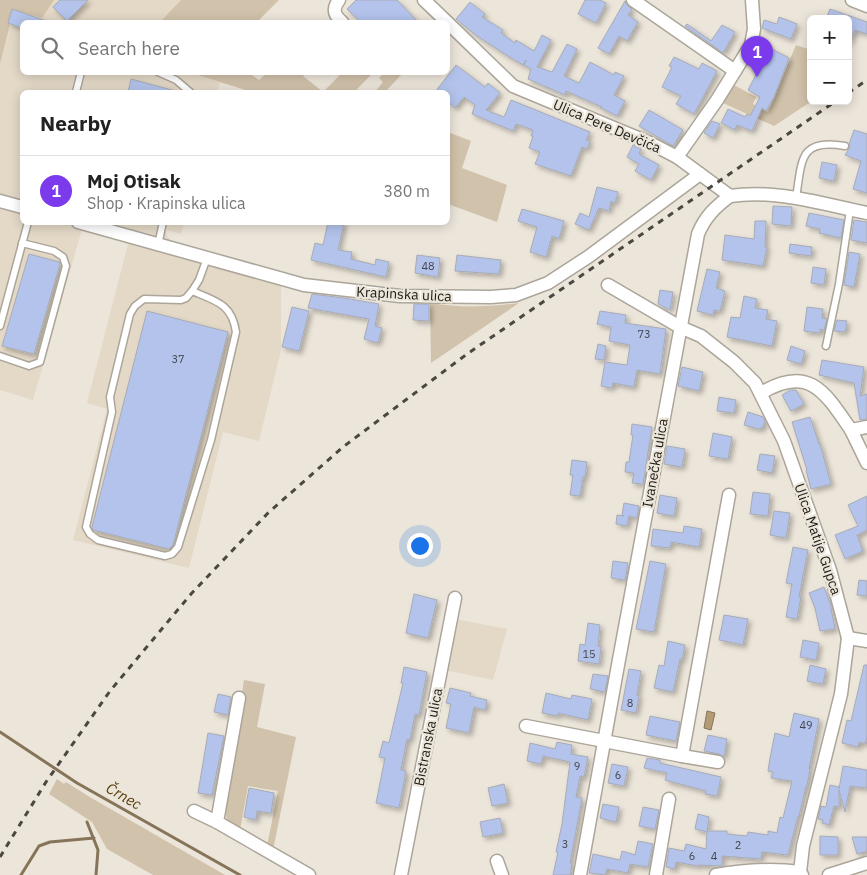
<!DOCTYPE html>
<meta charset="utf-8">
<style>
:root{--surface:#fff;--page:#f6f6f6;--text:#222;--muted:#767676;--line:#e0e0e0;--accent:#7c3aed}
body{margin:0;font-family:"IBM Plex Sans",sans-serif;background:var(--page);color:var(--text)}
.controls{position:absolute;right:15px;top:15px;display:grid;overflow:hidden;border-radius:8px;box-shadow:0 2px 12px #0003}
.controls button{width:45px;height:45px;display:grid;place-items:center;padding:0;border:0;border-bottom:1px solid var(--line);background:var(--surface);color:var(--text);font:25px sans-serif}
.you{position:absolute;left:419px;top:545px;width:18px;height:18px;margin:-12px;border:4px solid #fff;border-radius:50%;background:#1a73e8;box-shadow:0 0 0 8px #1a73e833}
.badge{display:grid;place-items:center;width:32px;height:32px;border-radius:50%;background:var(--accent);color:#fff;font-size:16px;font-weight:700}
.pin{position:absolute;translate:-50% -41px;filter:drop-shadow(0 1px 2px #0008)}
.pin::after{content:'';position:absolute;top:26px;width:18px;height:15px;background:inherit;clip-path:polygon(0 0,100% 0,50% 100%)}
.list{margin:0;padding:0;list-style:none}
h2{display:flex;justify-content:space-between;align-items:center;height:65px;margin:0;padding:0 20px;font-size:21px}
h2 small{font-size:16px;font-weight:400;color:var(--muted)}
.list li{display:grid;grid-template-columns:32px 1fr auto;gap:15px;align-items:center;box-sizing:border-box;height:70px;padding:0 20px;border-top:1px solid var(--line)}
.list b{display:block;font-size:19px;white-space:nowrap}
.list p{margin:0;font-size:16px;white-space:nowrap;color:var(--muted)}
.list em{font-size:16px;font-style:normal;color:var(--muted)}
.icon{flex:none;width:28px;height:28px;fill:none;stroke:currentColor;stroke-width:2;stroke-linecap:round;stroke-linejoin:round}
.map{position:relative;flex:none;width:867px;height:875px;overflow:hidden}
.search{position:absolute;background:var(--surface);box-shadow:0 2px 12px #0003;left:20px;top:20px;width:430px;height:55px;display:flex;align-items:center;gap:12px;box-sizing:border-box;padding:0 18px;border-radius:8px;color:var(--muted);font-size:19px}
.panel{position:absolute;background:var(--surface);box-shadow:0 2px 12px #0003;left:20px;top:90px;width:430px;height:135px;border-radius:8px}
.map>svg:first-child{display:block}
.built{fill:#e4d9c7}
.green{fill:#d1c2ab}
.water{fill:#b39b75;stroke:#867458}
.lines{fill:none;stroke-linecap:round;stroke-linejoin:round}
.stream{stroke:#867458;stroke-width:3}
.building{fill:#b3c3eb;stroke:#a7abb6;filter:url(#shadow)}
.lane-casing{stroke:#aba59a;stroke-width:9}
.street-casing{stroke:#aba59a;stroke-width:15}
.lane{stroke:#fff;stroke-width:6}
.street{stroke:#fff;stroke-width:12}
.rail{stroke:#4b4741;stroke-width:3;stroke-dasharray:6 6;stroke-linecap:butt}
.labels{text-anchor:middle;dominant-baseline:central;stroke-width:4.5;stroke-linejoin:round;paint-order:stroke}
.number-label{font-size:11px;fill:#42444b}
.street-label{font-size:14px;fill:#1d1a16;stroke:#ece5da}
.water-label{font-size:15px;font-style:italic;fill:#563c0b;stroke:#ece5da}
</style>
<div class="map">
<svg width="867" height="875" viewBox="0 0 867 875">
<defs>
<filter id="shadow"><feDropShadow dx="3" dy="3" stdDeviation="2.5" flood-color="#0004"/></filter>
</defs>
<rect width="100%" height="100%" fill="#ece5da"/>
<g class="built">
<polygon points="54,0 181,0 160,22 22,22 22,72 191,73 220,82 217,92 22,92 22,222 184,223 181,234 166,230 167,236 170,239 165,251 281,283 281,350 259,441 223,432 189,568 73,540 107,409 87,403 129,240 82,229 33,400 0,390 0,64 15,10 42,18"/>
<polygon points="455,619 507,629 493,680 445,670"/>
</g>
<g class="green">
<polygon points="0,0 54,0 42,18 14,10 0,64"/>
<polygon points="181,0 279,0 257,22 160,22"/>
<polygon points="796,45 811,50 811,101 812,101 774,126 723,103 734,85 756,97 753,104 768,112"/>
<polygon points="384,72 401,73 402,74 385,92 375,92 383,82 379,78"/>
<polygon points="191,73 249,73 259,80 267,73 307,73 303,76 323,92 342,73 373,73 357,89 360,92 252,92"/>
<polygon points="448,132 471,141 462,168 507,185 497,222 448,204"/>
<path d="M430 303C460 308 489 307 519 303L431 363Z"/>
<polygon points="244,680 265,684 257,727 296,737 273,850 267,846 278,791 248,786 240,830 227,823 225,804"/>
<polygon points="57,779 64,784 66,782 88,796 225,875 153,875 107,849 92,822 49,794"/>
</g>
<polygon class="water" points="707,711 715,713 711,730 704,728"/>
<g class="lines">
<g class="stream">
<polyline points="0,732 77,783 240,875"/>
<polyline points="87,822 98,850 96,875"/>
<polyline points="21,875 39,846 50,842 94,838"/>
</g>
</g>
<g class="building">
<polygon points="60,0 88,0 67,21 53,7"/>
<polygon points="356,0 397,0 418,22 361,22 347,9"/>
<polygon points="585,0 600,0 606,3 596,23 578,14"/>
<polygon points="625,1 626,4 632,9 628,15 638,22 627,41 619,36 609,54 598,48"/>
<polygon points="470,2 485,14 482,17 503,30 501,33 515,43 516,40 534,51 542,35 551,40 537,67 552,72 567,44 577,49 564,76 579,83 590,62 614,75 615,72 624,76 614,95 625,101 617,116 601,108 602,107 566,91 565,95 528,79 531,69 524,65 526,60 523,65 508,56 477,36 456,19"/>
<polygon points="12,9 46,21 46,22 22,22 22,28 8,23"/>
<polygon points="830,9 867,22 867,34 855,30 848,44 848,19 826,19"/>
<polygon points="779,17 797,24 791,39 762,28 764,20 777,24"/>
<polygon points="687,24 711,41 722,25 735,32 723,53 685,26"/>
<polygon points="766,46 789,58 774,97 766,111 762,108 752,131 737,125 735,130 721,123 728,109 745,117 747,114 750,116 760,97 748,90 763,61 760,59"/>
<polygon points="674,57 699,69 702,63 717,71 694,114 676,104 681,96 662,87 672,67 669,66"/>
<polygon points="456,65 485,87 488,83 500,93 486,110 504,117 511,100 590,132 586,140 590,141 587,149 582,147 571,176 535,164 540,152 529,148 533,136 531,136 533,130 516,124 513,131 472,114 475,105 464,97 455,108 448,102 448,92 435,92"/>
<polygon points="131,79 172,90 171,92 128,92"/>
<polygon points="649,110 683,130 673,146 639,126"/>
<polygon points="712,121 720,124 713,138 704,133"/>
<polygon points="854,130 867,134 867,193 853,189 861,161 845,155 850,147 849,144"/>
<polygon points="633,145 641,149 639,154 659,165 651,180 635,171 639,164 627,157"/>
<polygon points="822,162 837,165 834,181 819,178"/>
<polygon points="597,187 618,192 615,203 611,201 609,211 599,208 589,230 575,224 580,213 589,217"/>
<polygon points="773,206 792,207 791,226 772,224"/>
<polygon points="522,209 564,221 559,239 552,236 546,257 530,252 537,227 518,221"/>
<polygon points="809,213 844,220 841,238 819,233 820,229 806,226"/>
<polygon points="854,220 867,222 867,243 851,240"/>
<polygon points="755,221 766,221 765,247 767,247 763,266 722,260 725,235 754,239"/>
<polygon points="328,222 344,222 338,250 352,252 351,259 375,265 376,259 389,262 386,277 311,260 315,243 323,245"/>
<polygon points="790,244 812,247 811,256 789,253"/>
<polygon points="849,252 860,254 854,287 844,285"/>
<polygon points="29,254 59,262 60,264 34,354 2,346"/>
<polygon points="417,255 440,258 438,277 415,273"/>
<polygon points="457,255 501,260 499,274 455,271"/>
<polygon points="813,267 826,269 824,285 811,283"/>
<polygon points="707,269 720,272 716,288 725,291 720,311 714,310 713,315 697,311"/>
<polygon points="660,290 673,292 670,310 658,304"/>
<polygon points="312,294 344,298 379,304 375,326 382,328 378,343 364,339 369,319 308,308"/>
<polygon points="744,296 757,299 755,308 768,310 766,319 777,321 772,346 727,337 731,317 740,318"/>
<polygon points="414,304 429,304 429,321 413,320"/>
<polygon points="292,307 309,311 299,351 282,347"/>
<polygon points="807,307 823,309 822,318 827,319 824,330 820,329 820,333 804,331"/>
<polygon points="147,311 228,332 173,545 169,549 93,530 92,527"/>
<polygon points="600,311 626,315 625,323 666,329 660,374 637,370 634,387 613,383 612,388 601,386 605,362 627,365 630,345 609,341 611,327 597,324"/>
<polygon points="837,320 847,321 845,332 834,331"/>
<polygon points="598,344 606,346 604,360 595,359"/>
<polygon points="791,346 805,351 801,364 787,360"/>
<polygon points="822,360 864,367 860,396 867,394 867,419 860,420 854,383 819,375"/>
<polygon points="682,367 703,372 699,391 678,386"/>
<polygon points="790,390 796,390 804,404 791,411 782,395"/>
<polygon points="719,397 736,400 734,413 717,411"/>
<polygon points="748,412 763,417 765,421 763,427 759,429 744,425"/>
<polygon points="810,417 819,444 820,444 831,484 811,489 806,470 807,470 792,422"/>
<polygon points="632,424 652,427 643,484 632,483 634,473 625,472 626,462 629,462 633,435 631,435"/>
<polygon points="713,433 732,437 728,459 709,456"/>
<polygon points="667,446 685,449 682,467 664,464"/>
<polygon points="760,454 775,456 772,473 757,470"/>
<polygon points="572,460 587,462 585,477 583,477 580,496 570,495 573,475 570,475"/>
<polygon points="753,492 770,494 768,516 750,514"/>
<polygon points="660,495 677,498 674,516 657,513"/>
<polygon points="867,496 867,530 857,535 863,551 845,559 835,535 858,526 848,505"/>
<polygon points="624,503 639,506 637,518 629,516 627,526 616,524 617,515 624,516 622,515"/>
<polygon points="774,511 790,513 786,538 770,535"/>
<polygon points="684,526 702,529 699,547 671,542 670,548 651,546 653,529 683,533"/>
<polygon points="793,547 808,550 799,597 801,596 797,619 786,617 792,584 786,583"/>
<polygon points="613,561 628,563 625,580 611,578"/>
<polygon points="650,561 666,564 654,632 636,629"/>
<polygon points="859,580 867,581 867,596 857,595"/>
<polygon points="824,587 830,603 835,629 820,631 815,608 809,593"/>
<polygon points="414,594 437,600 428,638 406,633"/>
<polygon points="724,615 748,619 743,645 719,640"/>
<polygon points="588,623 600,625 598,646 601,647 599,664 578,661 580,644 585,645"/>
<polygon points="803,640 819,643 816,660 800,657"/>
<polygon points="668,641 685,645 682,660 680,659 673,692 654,688 659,665 664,666"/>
<polygon points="810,665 826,669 823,684 807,681"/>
<polygon points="864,665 867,665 867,737 865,744 859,742 858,747 842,743 847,720 851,721"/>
<polygon points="404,667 427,672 419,715 415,714 410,740 407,739 401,770 406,771 399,808 376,803 385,758 379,757 383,741 389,743 403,683 401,683"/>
<polygon points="629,669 641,671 637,695 639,696 636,713 621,710"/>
<polygon points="593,674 608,676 605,692 590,689"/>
<polygon points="450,688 471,693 470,696 487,700 485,710 474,707 469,733 446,728 451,704 446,703"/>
<polygon points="546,693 571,699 572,695 592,699 588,720 558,713 558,716 542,713"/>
<polygon points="218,694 231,697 228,715 214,712"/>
<polygon points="794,713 819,719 809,769 810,769 807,786 806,786 799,816 798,816 788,855 762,852 761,859 722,856 722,866 698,865 698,866 676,862 675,869 666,867 669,848 684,851 686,844 706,849 707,831 727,831 727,834 747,836 748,832 768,835 768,831 777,833 780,817 783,818 792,781 771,778 773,772 768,771 770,758 775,733 789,737"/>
<polygon points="650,716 680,722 676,741 646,735"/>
<polygon points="208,733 224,736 212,795 198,793"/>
<polygon points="708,735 727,739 724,757 719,754 704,751"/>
<polygon points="557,742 572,745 571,754 588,757 584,777 580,776 576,797 582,798 570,863 572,863 570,875 553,875 558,852 556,852 562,824 570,762 543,756 541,764 527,761 530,743 555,749"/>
<polygon points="647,758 660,760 660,763 721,777 717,796 705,794 706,791 665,780 667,773 644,768"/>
<polygon points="612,764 628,767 624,786 608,783"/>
<polygon points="843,766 867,770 867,788 850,786 845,812 839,790 839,807 834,806 829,825 822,823 823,820 818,819 821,806 826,807 830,785 839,787 839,789"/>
<polygon points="504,784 508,803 492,806 488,788"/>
<polygon points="249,788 274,793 271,813 257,811 256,820 244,817"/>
<polygon points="603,804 619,807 616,822 600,818"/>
<polygon points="643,807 659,810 655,829 639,826"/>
<polygon points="698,814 709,817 707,832 695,829"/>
<polygon points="500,818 503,833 483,837 480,822"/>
<polygon points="820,836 838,837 838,855 820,855"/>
<polygon points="852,837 867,837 867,851 857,854"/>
<polygon points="638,841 653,844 648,867 630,864 628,873 607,869 605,875 589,873 593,854 620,860 622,851 635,855"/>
</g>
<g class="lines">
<g class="lane-casing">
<g id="lane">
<polyline points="158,72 176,80 190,92"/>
<polyline points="76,92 81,72"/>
<path d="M796 198C802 160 799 138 845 146"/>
<polyline points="158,245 163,222"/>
<path d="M192 291C216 301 232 304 236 332L211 440 178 547 172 554 165 556 98 540 90 534 86 527 112 412 110 397 130 314 135 306 144 299 181 300 186 298 192 291 199 280 207 258"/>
<polyline points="0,326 28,222"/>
<polyline points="826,346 839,284 850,210"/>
<polyline points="0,356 29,366 40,362 66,266 63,257 54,251 22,243"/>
</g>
</g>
<g class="street-casing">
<g id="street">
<path d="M339 0C332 9 334 15 342 22"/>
<polyline points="424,0 447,22"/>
<polyline points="633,0 735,71"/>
<polyline points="852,0 867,6"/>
<path d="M448 23 513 86 650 143 677 157 730 196C776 189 822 204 867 213"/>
<polyline points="677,157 717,100 751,45 754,29 752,0"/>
<polyline points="0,201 22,207"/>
<polyline points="78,222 304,285 400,296 491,297 516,295 548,283 588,257 700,174"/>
<polyline points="608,285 680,327 701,336 734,362 755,383 784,441 830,570 848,638 841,694 803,846 800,872 802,875"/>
<path d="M761 393C809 364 825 392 851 430L867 427"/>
<polyline points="851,430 867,463"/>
<polyline points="848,638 867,641"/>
<polyline points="526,726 682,756 729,495"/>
<polyline points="682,756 718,762"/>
<polyline points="194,811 217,822 309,875"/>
<polyline points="217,822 239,698"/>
<polyline points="497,861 502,875"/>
<polyline points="401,875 455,598"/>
<path d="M580 875 618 665 698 234C705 217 715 207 730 196"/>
<polyline points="656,875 669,799"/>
<path d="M716 875C745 870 771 868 800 872"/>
<polyline points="829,875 867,863"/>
</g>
</g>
<use href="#lane" class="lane"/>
<use href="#street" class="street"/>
<g class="rail">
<polyline points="848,93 867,80"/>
<polyline points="0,857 46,782 110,691 191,594 268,513 343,447 467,354 836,101"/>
</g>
</g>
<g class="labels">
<g class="number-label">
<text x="428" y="266">48</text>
<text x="644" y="334">73</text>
<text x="178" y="359">37</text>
<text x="589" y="654">15</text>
<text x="630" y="703">8</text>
<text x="806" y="725">49</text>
<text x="577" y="766">9</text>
<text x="618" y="775">6</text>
<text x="565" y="844">3</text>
<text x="738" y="845">2</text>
<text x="692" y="856">6</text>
<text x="714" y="856">4</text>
</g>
<g class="street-label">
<text transform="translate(607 126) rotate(23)">Ulica Pere Devčića</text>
<text transform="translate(404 294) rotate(3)">Krapinska ulica</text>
<text transform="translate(655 463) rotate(-80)">Ivanečka ulica</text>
<text transform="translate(818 539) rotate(71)">Ulica Matije Gupca</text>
<text transform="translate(428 737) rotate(-79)">Bistranska ulica</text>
</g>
<g class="water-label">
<text transform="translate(124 796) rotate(30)">Črnec</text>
</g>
</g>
</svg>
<div class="controls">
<button>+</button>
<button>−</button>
</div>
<div class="you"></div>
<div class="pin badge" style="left:757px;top:77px">1</div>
<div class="search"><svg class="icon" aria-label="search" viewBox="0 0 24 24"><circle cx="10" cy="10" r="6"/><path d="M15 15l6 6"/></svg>Search here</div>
<section class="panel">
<h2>Nearby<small></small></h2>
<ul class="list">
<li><span class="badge">1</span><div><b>Moj Otisak</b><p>Shop · Krapinska ulica</p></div><em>380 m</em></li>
</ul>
</section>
</div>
